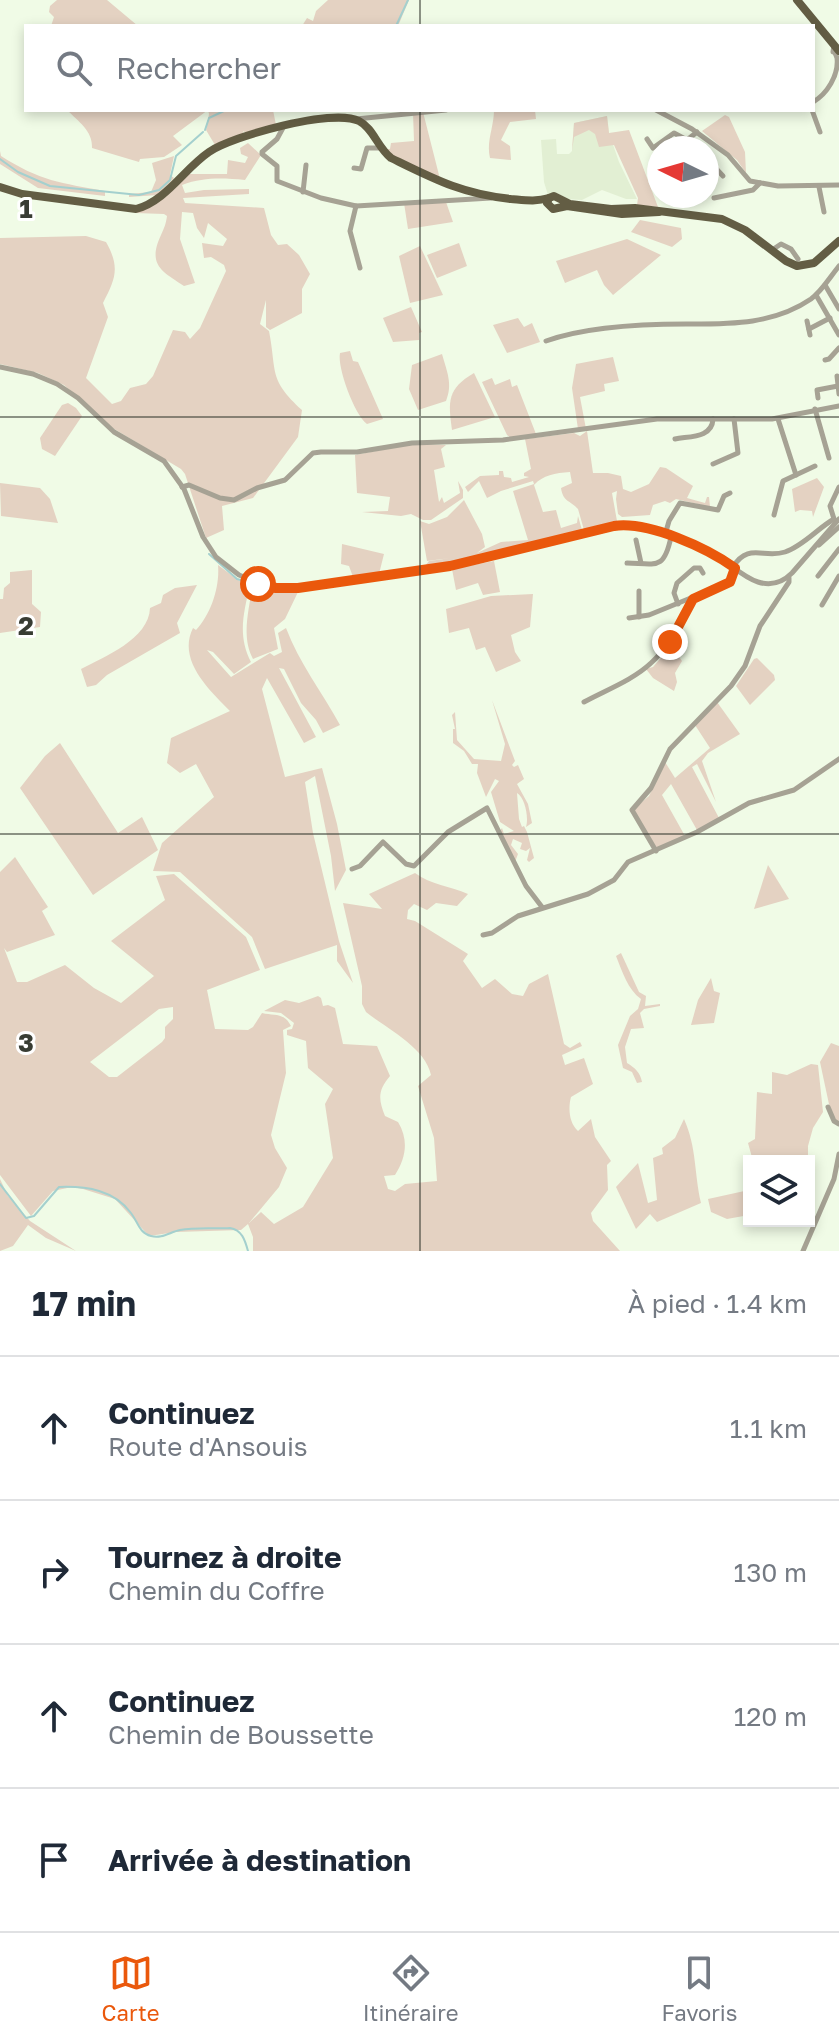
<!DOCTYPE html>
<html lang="fr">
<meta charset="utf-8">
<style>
:root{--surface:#fff;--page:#f2f2f3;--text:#1f2937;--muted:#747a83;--line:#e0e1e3;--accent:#ea580c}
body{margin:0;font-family:"Golos Text",sans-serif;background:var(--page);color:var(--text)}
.controls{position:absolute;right:24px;bottom:24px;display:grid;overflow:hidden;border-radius:0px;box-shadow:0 4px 12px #0003}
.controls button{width:72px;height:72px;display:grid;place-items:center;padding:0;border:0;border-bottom:2px solid var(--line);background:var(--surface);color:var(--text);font:40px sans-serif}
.compass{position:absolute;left:647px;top:136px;width:72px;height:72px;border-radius:50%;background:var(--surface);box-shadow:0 4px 12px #0003;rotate:275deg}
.stop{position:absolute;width:24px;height:24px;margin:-18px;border:6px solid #ea580c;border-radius:50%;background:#fff}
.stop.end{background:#ea580c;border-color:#fff;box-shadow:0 2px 8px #0008}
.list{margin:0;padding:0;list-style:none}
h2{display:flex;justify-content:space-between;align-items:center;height:104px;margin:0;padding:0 32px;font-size:34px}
h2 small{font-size:26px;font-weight:400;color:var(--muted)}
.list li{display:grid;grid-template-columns:52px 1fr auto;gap:24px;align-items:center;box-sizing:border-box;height:144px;padding:0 32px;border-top:2px solid var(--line)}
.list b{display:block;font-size:30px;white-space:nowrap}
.list p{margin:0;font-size:26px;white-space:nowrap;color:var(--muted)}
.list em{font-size:26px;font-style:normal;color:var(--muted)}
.icon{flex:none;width:44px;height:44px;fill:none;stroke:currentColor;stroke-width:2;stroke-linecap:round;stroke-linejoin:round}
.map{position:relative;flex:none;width:839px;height:1251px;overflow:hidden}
.search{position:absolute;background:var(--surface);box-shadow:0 4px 12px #0003;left:24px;right:24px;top:24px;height:88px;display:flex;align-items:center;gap:20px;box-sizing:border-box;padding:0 28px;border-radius:0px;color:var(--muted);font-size:30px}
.sheet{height:680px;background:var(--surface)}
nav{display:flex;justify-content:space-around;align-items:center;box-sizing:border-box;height:112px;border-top:2px solid var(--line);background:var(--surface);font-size:22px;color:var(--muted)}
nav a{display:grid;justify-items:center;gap:4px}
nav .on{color:var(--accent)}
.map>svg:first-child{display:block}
.built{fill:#e2efd3}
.green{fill:#e4d2c2;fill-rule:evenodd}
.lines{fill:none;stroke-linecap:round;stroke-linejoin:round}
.stream{stroke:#a4d0ce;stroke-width:2}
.minor{stroke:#a6a294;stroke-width:5}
.major{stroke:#635d44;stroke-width:8}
.route{stroke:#ea580c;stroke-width:10}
.grid{fill:none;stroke:#383c33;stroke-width:2;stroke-opacity:0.55}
.grid-label{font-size:26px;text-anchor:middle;font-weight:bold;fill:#383c33;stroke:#fff;stroke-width:6;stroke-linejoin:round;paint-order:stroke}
</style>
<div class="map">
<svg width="839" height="1251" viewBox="0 0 839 1251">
<rect width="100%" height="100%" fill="#f0fbe6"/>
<polygon class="built" points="607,116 609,133 619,162 637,199 626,199 602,190 582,200 567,199 557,193 548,195 544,182 541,140 556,139 557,154 569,154 572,151 574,123"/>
<g class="green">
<polygon points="57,0 107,0 138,26 51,26 54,17 49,12 50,6"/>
<polygon points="328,0 409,0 398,26 302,26 307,18 313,21 316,11"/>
<path d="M67 110H208L173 136 182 145 164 157 140 159 139 162 92 148C93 131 78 121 67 110Z"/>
<polygon points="208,110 273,110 276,125 248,134 243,131 244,135 215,145 206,130 209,114"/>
<path d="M494 110H535L536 119 510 122 501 140 510 146 511 160 490 158C486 142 494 127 494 110Z"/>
<polygon points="423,112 440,179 391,157 383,149 390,149 391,143 414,141 413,113"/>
<polygon points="725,115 729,117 745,152 746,173 737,160 702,131"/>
<polygon points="607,116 609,133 629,130 658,207 637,205 638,198 614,145 599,147 595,134 589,130 574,137 572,151 574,123"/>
<path d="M248 143 261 155 245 180C222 178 204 177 182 185L185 193 204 190 249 189V194L183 198 185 203 264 208 271 235 278 245 287 244 299 255 310 274 302 289V313L270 330 266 327V300L260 324 269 331C277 372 268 379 302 410L298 437 253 498 222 506 224 530 206 538 185 474 181 469 111 427 64 385 38 373 0 364V238L86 236 106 242C120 267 116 278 103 303L108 317 86 378 112 404 121 401 130 388 146 384 153 376 173 330 185 332 190 339 200 328 226 271 224 265 211 257 204 258 202 243 223 246 227 239 208 223 204 238 197 228 193 213 182 212 180 239 195 283 184 286C162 271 147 265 161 235 164 228 166 224 167 216L164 214 135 213 186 174H227L228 160 245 163 248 157 241 154 240 148Z"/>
<path d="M0 151 1 156C40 181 61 183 105 191V196L38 188 0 164Z"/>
<polygon points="174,156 170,175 174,178 158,195 129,197 129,194 151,192 156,180 152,163"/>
<polygon points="446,202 453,222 408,229 404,203"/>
<polygon points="640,220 681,228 682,239 672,247 631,232"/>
<polygon points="627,239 661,255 613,295 604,285 597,270 565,283 556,261"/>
<polygon points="459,243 467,266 437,278 427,255"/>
<polygon points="420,246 443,295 410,303 399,256"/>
<polygon points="411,307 422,332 419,333 419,340 393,342 383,318"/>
<polygon points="518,318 524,327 532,323 540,342 507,353 493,325"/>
<path d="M350 351 353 361 358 362 383 419 367 424C354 414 337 367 340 353Z"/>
<path d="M442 354C447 372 453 384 446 401L418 410 409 389 412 365Z"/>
<polygon points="613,357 619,381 604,384 605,391 580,397 586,429 578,429 572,388 576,364"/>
<path d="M474 373 495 417 452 430C448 401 447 389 474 373Z"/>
<polygon points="492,378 495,385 510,379 512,387 517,385 536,434 511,438 507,435 482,382"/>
<polygon points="68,403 76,408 82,416 55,456 42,449 40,438 62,405"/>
<path d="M587 431 593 473H608L621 476 623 489 631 492 649 484 660 467 666 468 693 486 687 498 705 503 707 497H709L710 507 676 499 670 503 665 501 653 505 650 515 622 517 618 514 616 499 617 491 612 493 617 521 584 530 578 509C570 500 563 502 561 488L572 483 570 472C555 473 543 475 534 485L543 512 556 510 561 528 577 523 578 516 582 530 465 561 425 566 429 561 451 558 427 561 420 521 429 524 447 517 464 500 482 534 485 547 477 553 501 542 528 540 513 491 534 484 533 481 501 491 487 498 479 481 468 492 465 487 480 476 499 475V471H503L504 477 511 478 512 482 529 477 524 476V473L531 469 525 439 574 433 580 436Z"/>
<polygon points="412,444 446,445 441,449 445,467 434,470 439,502 442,497 444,503 460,493 458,481 463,490 463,498 431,520 423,520 411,514 401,516 362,512 388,511 390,497 357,493 355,455"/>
<polygon points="817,478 824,487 813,517 812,511 800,510 795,512 792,489"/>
<polygon points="0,483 40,488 50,499 58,523 1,516"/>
<polygon points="342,544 384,554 379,574 353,577 349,566 341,564"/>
<polygon points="494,561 500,592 483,595 478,583 456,590 452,569"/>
<path d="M218 565 238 580 250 585C244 612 237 635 251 662L234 674 213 652 207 650 231 677 270 653 274 656 282 652 278 633 286 628C299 663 322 692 340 725L323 733 316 720 301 703 284 669 279 668 316 737 304 743 267 678 262 689 285 777 322 768 337 824 346 870 335 891 331 856 315 776 305 782 313 833 339 941 353 983 337 961V945L265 969 252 937 180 872 153 871 162 843 214 797 196 764 180 773 167 763 171 738 230 711C209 690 177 660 193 628L196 630C211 614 220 587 218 565Z"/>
<polygon points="32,570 32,604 41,612 40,627 0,633 0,599 3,599 4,588 10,583 10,572"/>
<path d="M197 585 177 623 180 633 107 675 96 685 87 687 81 669C104 657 149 639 150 608L161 603 163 595 175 588Z"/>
<path d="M252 587 280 593 298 592 285 619 274 628 278 649 253 659C241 637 249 611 252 587Z"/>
<polygon points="533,594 530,627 511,635 515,652 521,661 496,672 485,647 476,650 469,628 449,633 446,609 491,596"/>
<polygon points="671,646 682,661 675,673 677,682 674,691 653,678 646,669 653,667"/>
<polygon points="757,658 774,675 775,680 750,705 736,686 754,659"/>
<path d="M492 700 515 761 512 765 514 767 518 765 524 779 517 784 528 804 532 823 526 827C529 817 525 798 517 793L519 819 522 827 524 826 527 832 534 858 529 862 527 860 530 848 526 851 520 849 522 843 513 839 511 845 518 854 515 862 500 831 502 828 504 834 514 831 500 822 491 792 499 781 495 779 486 797 477 773 478 764H472L464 751 453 743V729H455L452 715 455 712 457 740 474 759 501 761 505 744Z"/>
<polygon points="717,702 740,734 708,753 702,761 716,802 697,764 692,767 719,818 697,830 671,784 662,795 685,836 659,848 656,847 634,813 635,808 649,796 665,762 675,778 710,748 695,725"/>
<polygon points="60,743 118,833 142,817 158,850 93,895 20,788 45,756"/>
<path d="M15 857 48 907 42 911 55 935 7 952 4 948 17 982H27L65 965 94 988 121 1003 154 976 111 941 165 900 156 876 174 874 246 937 260 970 207 990 215 1029 248 1030 253 1027 262 1013C274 1016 284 1012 291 1026L283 1030 286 1073 271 1135 275 1148 287 1168 279 1187 249 1223 261 1212 274 1224 303 1207 333 1158 325 1104 333 1089 308 1068 306 1041 287 1035V1030L292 1029 294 1023 281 1013 264 1011 285 1000 299 1003 318 996 321 998 323 1006 328 1005 335 1008 343 1044 377 1046 390 1076C378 1090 378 1099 385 1116L398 1122C409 1140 406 1158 395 1175L384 1176 388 1189 395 1191 405 1184 437 1181 434 1138 418 1086 431 1075C425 1047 387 1029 366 1012L362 1004V986L343 903 382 909 369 894 415 873C431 885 450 886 468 894L457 906 436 903 427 910 414 904 408 910 407 919 415 921 468 954 463 961 482 988 495 979 512 994 523 996 529 984 548 974 564 1044 570 1048 580 1042 582 1046 562 1055 565 1065 584 1058 593 1084 571 1097C568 1108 569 1123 578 1131L591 1119 595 1137 611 1161 607 1165 608 1190 591 1213 593 1221 620 1251H253V1237L248 1224 241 1230 176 1232 149 1236 115 1199 83 1189 72 1187 53 1191 31 1216 0 1175V872ZM173 1007V1019L165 1027V1038L162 1042 117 1077H109L90 1062 159 1009Z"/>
<polygon points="768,865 789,899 754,909"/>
<path d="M621 953 639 992 646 996 645 1006 660 1004V1006L644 1009 640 1013 644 1028 631 1029 625 1047 627 1063C635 1068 640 1072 642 1082L637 1083 632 1072 623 1068 618 1045 630 1016 638 1009 641 999C628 990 622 971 616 956Z"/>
<polygon points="711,978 714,991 720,993 714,1023 691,1025 698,1000"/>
<polygon points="831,1043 839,1046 839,1121 836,1120 830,1109 820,1062"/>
<polygon points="811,1064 818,1065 823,1112 813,1128 808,1146 808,1161 753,1161 748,1143 755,1139 757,1092 772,1094 772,1072 787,1075"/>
<path d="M684 1119C697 1148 694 1173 701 1203L657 1222 650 1214 636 1229 616 1187 638 1163 648 1203 657 1200 653 1158 663 1154 662 1148 675 1138Z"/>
<polygon points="0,1179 8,1196 30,1221 76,1251 46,1238 28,1225 13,1246 0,1251"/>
<polygon points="749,1190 749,1215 727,1219 711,1212 708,1199"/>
</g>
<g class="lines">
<g class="stream">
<polyline points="396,26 408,0"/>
<polyline points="205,130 209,118 226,110"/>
<polyline points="0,159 18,172 50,186 139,195 159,190 170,180 176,156 203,132"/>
<polyline points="209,554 237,579 276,590"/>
<path d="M0 1184 26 1218 34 1216 59 1187C87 1186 114 1190 131 1213 138 1222 139 1233 151 1236 162 1239 170 1232 180 1230 196 1227 214 1229 230 1228 242 1230 245 1240 248 1251"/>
</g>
<g class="minor">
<path d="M813 102C827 94 839 75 837 58 833 46 832 58 834 46"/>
<polyline points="656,110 692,129 728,155 750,181 778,186 839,185"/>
<polyline points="812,110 820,132"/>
<polyline points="356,119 446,110"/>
<polyline points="284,126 277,139 262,152 262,154 277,166 277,181 321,198 356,206 491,198"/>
<polyline points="647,139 653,148 674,133 687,140"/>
<polyline points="688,139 697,148"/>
<polyline points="677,148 697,132"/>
<polyline points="707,159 723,176"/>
<polyline points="354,168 361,169 367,148 380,148"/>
<polyline points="819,187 824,212"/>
<polyline points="303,192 306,165"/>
<polyline points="714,198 753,190 760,183"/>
<polyline points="356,206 350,231 360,268"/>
<polyline points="772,250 781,244 791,249 798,259"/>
<polyline points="825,285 839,309"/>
<polyline points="816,295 839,335"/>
<polyline points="807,321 810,335"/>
<polyline points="809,329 830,318"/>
<path d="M546 341C585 327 644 324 686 324 729 324 773 325 811 299 822 291 830 277 839 266"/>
<polyline points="825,360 829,359 839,348"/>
<path d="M0 367 33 374 57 384 78 398 114 432 164 461 184 489 203 537 216 557 239 575 266 586 298 588 450 566 626 525C652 526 693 543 715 555 730 563 742 577 758 582 771 586 783 582 792 573L839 519"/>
<polyline points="837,376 839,394"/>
<polyline points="818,398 817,390 838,386"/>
<polyline points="815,409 829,458"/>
<polyline points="778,419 796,475"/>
<path d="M675 439C690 436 712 438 713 419"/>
<polyline points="713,464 738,453 734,419"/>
<polyline points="182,487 189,485 220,498 234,500 257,488 285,480 313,453 321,452 357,452 412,443 503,440 657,419 772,419 839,406"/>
<polyline points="774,515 783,481 815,466"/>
<polyline points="834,519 830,506 839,487"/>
<polyline points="665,535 669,521 680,503 718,510 724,496 730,493"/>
<polyline points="636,540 641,563"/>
<polyline points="819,545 839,527"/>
<path d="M627 563C657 564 664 570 671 537"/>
<path d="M733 567C748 542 764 559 785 552 803 546 818 528 834 519"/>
<polyline points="818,576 839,549"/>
<polyline points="639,591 639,617"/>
<polyline points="678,604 674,593 677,583 694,568 700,568 703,573"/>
<polyline points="822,605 839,576"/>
<polyline points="629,618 649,615 730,582 735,568"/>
<path d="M584 702C606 690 633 680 651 663 669 647 683 620 693 599"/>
<polyline points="656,851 632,810 651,788 670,749 731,686 745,666 760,626 789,582 789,578"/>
<polyline points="352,869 360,866 383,842 406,864 414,866 448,832 487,808 526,886 542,907"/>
<polyline points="483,935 492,933 518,916 588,894 614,880 628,862 697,832 749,803 794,790 839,759"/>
<polyline points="828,1107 834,1121 839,1124"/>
<polyline points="803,1251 834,1179 839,1154"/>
</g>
<g class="major">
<polyline points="797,0 839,51"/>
<path d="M0 187 22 194 136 209C166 201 184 169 209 152 232 136 333 108 359 121 373 128 378 148 391 158 434 179 462 194 511 199 524 200 536 202 549 198"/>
<polyline points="659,212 622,214 567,206 553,209 547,203 549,198 554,196 570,204 611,209 635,208 722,219 745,230 786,261 797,266 814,263 839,241"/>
</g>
</g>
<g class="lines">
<path class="route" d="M258 584 276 588H298L450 566 614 526C649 521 707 548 735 568L730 582 693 599 670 642"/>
</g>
<path class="grid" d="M420 0V26M420 110V1251M0 417H839M0 834H839"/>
<g class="grid-label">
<text x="26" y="218">1</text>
<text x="26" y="635">2</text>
<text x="26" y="1052">3</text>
</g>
</svg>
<div class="controls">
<button><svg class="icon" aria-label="layers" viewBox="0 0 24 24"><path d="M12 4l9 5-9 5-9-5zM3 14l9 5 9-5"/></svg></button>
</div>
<svg class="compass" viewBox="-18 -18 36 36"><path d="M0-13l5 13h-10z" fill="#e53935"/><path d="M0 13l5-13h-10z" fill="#747a83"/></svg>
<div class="stop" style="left:258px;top:584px"></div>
<div class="stop end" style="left:670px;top:642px"></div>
<div class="search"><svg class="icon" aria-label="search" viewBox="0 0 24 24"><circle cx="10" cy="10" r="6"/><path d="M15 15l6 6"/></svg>Rechercher</div>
</div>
<section class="sheet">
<h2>17 min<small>À pied · 1.4 km</small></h2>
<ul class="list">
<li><svg class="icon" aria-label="ahead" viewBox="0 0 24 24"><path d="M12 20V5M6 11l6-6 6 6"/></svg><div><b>Continuez</b><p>Route d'Ansouis</p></div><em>1.1 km</em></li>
<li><svg class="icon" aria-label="right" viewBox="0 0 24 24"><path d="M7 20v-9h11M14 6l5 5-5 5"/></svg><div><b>Tournez à droite</b><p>Chemin du Coffre</p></div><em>130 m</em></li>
<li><svg class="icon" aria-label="ahead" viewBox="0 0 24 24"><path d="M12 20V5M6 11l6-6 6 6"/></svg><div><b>Continuez</b><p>Chemin de Boussette</p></div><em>120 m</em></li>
<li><svg class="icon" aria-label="arrive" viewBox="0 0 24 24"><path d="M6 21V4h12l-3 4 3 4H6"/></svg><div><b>Arrivée à destination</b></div></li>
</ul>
</section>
<nav>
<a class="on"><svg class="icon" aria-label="map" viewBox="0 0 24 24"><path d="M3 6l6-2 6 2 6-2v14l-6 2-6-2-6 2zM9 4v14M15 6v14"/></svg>Carte</a>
<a><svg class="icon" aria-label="directions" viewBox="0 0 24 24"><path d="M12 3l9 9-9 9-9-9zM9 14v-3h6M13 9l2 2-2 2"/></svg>Itinéraire</a>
<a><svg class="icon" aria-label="saved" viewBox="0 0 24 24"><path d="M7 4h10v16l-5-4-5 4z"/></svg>Favoris</a>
</nav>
